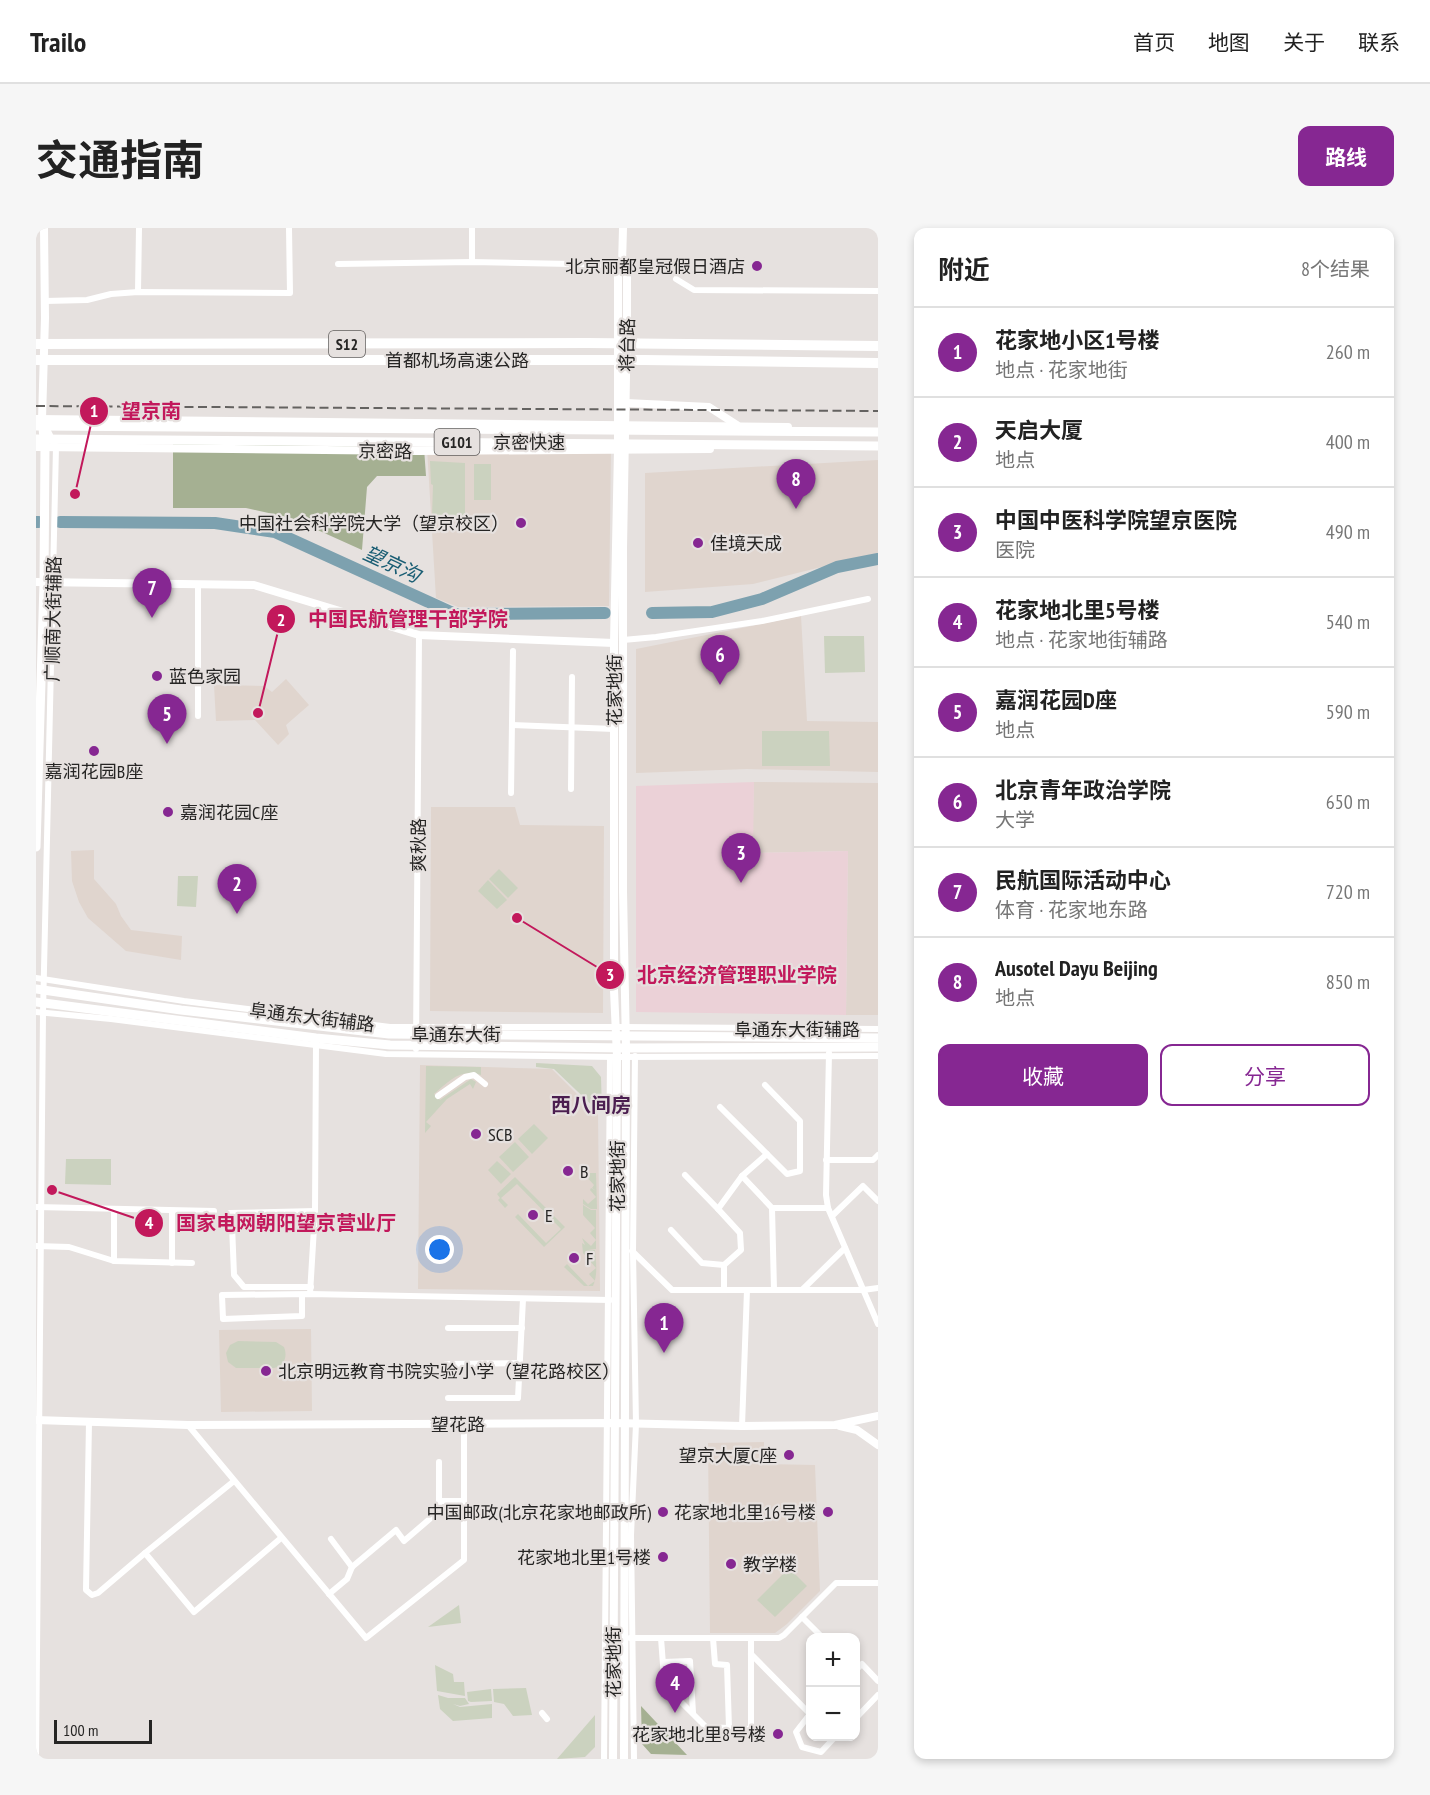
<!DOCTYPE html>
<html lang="zh">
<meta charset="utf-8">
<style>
:root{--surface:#fff;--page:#f6f6f6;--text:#222;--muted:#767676;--line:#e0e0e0;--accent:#862792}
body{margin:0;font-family:"PT Sans Narrow","Noto Sans SC",sans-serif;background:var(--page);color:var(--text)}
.controls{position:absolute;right:18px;bottom:18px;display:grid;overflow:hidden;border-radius:12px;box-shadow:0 3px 9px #0003}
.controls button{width:54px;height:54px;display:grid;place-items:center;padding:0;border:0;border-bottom:2px solid var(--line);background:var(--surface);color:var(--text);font:30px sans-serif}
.scale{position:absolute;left:18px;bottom:15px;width:98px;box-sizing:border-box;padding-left:6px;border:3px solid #262524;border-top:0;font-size:16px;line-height:21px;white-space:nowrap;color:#262524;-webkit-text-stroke:4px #e6e1df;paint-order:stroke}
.you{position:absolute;left:404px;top:1022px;width:21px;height:21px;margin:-15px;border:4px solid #fff;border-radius:50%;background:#1a73e8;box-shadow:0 0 0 9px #1a73e833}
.badge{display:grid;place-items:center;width:39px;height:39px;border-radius:50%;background:var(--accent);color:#fff;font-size:20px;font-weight:700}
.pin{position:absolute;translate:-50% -50px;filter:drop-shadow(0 2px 3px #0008)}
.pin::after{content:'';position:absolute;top:32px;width:21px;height:18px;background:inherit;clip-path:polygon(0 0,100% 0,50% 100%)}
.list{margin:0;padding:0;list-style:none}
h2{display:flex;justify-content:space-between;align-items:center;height:78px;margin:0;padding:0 24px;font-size:26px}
h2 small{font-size:20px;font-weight:400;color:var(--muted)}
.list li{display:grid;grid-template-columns:39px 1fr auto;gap:18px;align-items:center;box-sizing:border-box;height:90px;padding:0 24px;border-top:2px solid var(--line)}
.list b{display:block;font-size:22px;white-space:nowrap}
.list p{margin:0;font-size:20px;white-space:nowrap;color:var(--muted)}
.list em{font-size:20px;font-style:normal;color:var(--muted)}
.actions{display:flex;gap:12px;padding:18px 24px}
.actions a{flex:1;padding:14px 0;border:2px solid var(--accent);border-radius:12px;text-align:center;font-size:21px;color:var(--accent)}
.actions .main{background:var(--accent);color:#fff}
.map{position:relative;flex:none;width:842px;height:1531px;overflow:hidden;border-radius:12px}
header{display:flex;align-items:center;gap:36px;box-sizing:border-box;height:84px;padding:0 30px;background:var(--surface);border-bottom:2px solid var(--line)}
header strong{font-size:28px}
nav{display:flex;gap:33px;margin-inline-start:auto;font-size:21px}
.intro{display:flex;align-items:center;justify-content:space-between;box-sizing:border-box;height:144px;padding:0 36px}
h1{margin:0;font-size:42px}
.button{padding:15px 27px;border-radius:12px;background:var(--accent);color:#fff;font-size:21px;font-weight:700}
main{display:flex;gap:36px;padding:0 36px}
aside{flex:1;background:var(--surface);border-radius:12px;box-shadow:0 3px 9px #0003}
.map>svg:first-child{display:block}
.built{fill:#e0d5ce}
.medical{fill:#ebd1d7}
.green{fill:#cbd2bf}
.forest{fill:#a5b092}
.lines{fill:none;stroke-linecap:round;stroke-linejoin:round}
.river{stroke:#7da1af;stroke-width:12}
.minor{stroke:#fff;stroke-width:6}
.tertiary{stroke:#fff;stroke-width:8}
.secondary{stroke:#fff;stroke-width:8}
.primary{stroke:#fff;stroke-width:9}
.trunk{stroke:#fff;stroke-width:9}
.motorway{stroke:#fff;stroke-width:10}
.rail{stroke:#646260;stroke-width:2;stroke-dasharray:9 4.5;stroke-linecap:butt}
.poi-dot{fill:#862792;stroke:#e6e1df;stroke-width:2}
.labels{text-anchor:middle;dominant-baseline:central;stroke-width:4.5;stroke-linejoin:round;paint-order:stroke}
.shield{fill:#e6e1df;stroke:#605d5c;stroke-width:1.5}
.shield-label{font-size:16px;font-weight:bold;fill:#262524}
.poi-label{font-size:18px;fill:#262524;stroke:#e6e1df;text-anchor:start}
.street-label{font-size:18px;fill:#262524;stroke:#e6e1df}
.water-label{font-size:20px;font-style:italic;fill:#195d73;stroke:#e6e1df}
.neighbourhood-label{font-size:20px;font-weight:bold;fill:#4b1e50;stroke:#e6e1df}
.leader{fill:none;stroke:#c2185b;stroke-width:2}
.callout-dot{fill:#c2185b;stroke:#e6e1df;stroke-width:2}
.mark-label{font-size:18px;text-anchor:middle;font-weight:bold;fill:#fff}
.callout-label{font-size:20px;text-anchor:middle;font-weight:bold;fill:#c2185b;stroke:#e6e1df;stroke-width:4.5;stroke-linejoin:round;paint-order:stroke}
</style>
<header>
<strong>Trailo</strong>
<nav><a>首页</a><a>地图</a><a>关于</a><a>联系</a></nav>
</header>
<div class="intro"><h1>交通指南</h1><a class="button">路线</a></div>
<main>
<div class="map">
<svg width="842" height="1531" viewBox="0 0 842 1531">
<rect width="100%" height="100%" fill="#e6e1df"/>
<g class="built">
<polygon points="391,220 575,220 573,378 422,379 400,370"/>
<polygon points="842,232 842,325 717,356 609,364 609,245"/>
<polygon points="765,388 771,493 842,494 842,544 711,541 600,545 600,421"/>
<polygon points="250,451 273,477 250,497 253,506 242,517 219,492 180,493 178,457 228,458 236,464"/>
<polygon points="718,554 842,555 842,787 810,787 812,623 716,625"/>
<polygon points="395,579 479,579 484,597 568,598 567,785 394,783"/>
<polygon points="58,622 58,651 80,676 85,688 95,702 146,708 145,732 90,723 52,690 43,674 36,653 35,623"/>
<polygon points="384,837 516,841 562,887 564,1063 382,1061"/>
<polygon points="275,1101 276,1183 185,1184 183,1102"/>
<polygon points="728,1214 728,1236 779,1237 784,1363 751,1396 739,1405 674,1405 672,1215"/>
</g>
<polygon class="medical" points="718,554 717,625 812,623 810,787 600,784 600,558"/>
<g class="green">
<polygon points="394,233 429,235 429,289 396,288 397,257 395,256"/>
<rect x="438" y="236" width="17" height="36"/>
<polygon points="788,408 828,408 829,444 789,445"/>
<polygon points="726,503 793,503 794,538 726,538"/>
<polygon points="463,641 482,660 472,670 453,651"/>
<polygon points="142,648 162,648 160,679 141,678"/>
<polygon points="452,652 471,672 461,681 442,663"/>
<polygon points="500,835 556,838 565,849 566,883 562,883 518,841 500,839"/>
<path d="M390 838 445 839V847C425 840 413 853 398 866L404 872 435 851 440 854 437 861 434 856 411 871 390 894 395 898 389 905Z"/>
<polygon points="498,896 512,910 496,926 482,911"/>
<polygon points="479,914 493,929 477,944 463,929"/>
<polygon points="30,931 75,931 75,957 29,956"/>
<polygon points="461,933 475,946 465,956 452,942"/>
<polygon points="548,939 554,945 560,945 561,981 555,981 547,976 547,971 552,976 560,969 554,962 555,960 560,963 556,960 558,957 547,945"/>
<polygon points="479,949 529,999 508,1019 479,989 482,986 510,1015 525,1001 481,956 465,970 472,977 469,980 462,972 464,970 461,966"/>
<path d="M547 977 555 982H560V1021H552L559 1022C560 1035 562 1047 557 1058H548L528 1039 531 1036 552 1058 559 1053 553 1046 560 1040 547 1025 546 1015 549 1017 546 1010 555 1018 560 1012 554 1005 556 1003 558 1005 556 1003 559 1000 547 987Z"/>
<path d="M202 1113 240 1114 248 1119C252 1129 248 1138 238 1140H200L192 1134 190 1125 194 1117Z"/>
<polygon points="753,1340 771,1358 739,1389 721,1372"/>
<polygon points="423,1377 425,1395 392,1399"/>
<polygon points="399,1437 417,1446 418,1454 428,1454 429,1468 401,1463"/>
<polygon points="490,1460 496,1487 477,1488 468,1476 458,1474 457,1461"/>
<polygon points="455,1461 456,1473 435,1474 432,1473 431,1464"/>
<polygon points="402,1467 412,1470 429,1470 433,1476 424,1478 417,1476 424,1479 456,1476 456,1490 417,1493 404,1481"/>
<polygon points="559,1487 559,1519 549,1529 521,1531"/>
</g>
<g class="forest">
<polygon points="137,215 388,220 390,248 341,248 331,259 326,322 255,290 210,280 137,280"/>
<polygon points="605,1478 651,1527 615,1526 606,1516"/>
</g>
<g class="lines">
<g class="river">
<polyline points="0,294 3,294"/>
<polyline points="24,294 179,295 239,304 419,386 569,385"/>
<polyline points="616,385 676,384 726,371 801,339 842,331"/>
</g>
<g class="minor">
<polyline points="436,34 436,0"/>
<polyline points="302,36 436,34 586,37"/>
<polyline points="640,51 658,62 842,63"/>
<polyline points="102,64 103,0"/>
<polyline points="9,73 51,72 75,66 102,64 254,65 253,0"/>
<polyline points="162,356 162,488"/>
<polyline points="587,412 620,409 726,393 832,371"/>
<polyline points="476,497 578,501"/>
<polyline points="535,561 536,449"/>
<polyline points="475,565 477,423"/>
<polyline points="0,750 148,773 354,799 588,799 842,801"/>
<polyline points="0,784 75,791 350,826 581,829 842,828"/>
<polyline points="380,821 383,407"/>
<polyline points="793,825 790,967 792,980 842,1096"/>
<polyline points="729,857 764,893 764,943 751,946 731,926"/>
<polyline points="402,868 429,849 438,847 449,856"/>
<polyline points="684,879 731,926 706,948 682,981 704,1005 705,1022 688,1037 688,1062"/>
<polyline points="790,932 837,932 842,927"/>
<polyline points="649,947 682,981"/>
<polyline points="706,948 736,980 738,1062"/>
<polyline points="0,979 178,983"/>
<polyline points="736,980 792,980"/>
<polyline points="78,982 78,1033"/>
<polyline points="136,983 136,1035"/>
<polyline points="194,985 279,983"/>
<polyline points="796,988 827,958 842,973"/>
<polyline points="635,1002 666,1035 688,1037"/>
<polyline points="0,1018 33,1019 78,1033 156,1035"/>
<polyline points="596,1023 636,1062 827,1062 842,1060"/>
<polyline points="275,1059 208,1059 198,1047 196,997 278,996"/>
<polyline points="767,1061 809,1020"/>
<polyline points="274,1066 279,983 280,815"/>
<polyline points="266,1067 266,1088 187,1091 186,1067 274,1066 574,1072"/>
<polyline points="412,1100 486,1100"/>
<polyline points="410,1136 484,1135"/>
<polyline points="412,1170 482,1170 487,1071"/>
<polyline points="53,1194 50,1362 56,1367 62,1365 109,1325"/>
<polyline points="152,1197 330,1410 428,1332 428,1196"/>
<polyline points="706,1198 711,1062"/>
<polyline points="198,1253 109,1325 158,1384 245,1310"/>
<polyline points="403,1273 428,1273"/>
<polyline points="295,1311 316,1339"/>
<polyline points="293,1366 311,1351 316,1339 360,1302 368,1313 403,1283 403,1234"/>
<polyline points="766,1389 787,1410"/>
<polyline points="594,1410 743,1410 748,1407 800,1355 842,1355"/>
<polyline points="625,1410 628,1450 632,1461 670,1499 715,1501 715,1410"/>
<polyline points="677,1410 679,1436 691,1437 693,1500"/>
<polyline points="715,1426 774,1486"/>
<polyline points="627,1434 654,1433 657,1485"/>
<polyline points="820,1442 826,1436 842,1453"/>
<polyline points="506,1485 511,1491"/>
<polyline points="774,1486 760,1504 766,1519 785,1524 800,1508"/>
<polyline points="820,1490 842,1467"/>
<polyline points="0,1531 7,785 20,219 9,197"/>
<polyline points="568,1531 574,829"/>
<polyline points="598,1531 595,1307 600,1196 597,1024 599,828"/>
</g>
<g class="tertiary">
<polyline points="0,354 218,357 383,407 578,415"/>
<polyline points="0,1192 152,1197 578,1195 706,1198 799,1197 842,1188"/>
<polyline points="804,1198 821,1202 842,1217"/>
</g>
<g class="secondary">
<polyline points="586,37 591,47 591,90 587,321 587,663 590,820 588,1531"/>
<polyline points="590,175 673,179 701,197"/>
<polyline points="0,191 752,199"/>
<polyline points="6,191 9,90 8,0"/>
<polyline points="0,219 382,223 674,221"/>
<polyline points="577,1531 581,829 578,762 578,415 582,221 582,47 586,37 587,0"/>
</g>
<g class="primary">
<polyline points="0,619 8,355 9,219 6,191"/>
<polyline points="0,761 145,782 353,806 842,810"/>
<polyline points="0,774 280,810 354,817 590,820 842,819"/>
</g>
<g class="trunk">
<polyline points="0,198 842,204"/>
<polyline points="0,211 842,218"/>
</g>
<g class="motorway">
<polyline points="0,116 551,115 842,118"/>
<polyline points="0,132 608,132 842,135"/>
</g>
<polyline class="rail" points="0,178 842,183"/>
</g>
<g class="poi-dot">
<circle cx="721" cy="38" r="6"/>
<circle cx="485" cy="295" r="6"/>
<circle cx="662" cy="315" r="6"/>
<circle cx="121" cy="448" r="6"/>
<circle cx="58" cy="523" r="6"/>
<circle cx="132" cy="584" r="6"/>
<circle cx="440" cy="906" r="6"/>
<circle cx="532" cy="943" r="6"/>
<circle cx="497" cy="987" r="6"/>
<circle cx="538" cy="1030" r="6"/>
<circle cx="230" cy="1143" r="6"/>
<circle cx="753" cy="1227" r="6"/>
<circle cx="627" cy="1284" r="6"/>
<circle cx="792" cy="1284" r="6"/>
<circle cx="627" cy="1329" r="6"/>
<circle cx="695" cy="1336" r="6"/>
<circle cx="742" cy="1506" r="6"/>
</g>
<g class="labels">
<g class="shield">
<rect x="293" y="103" width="36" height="26" rx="4.5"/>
<rect x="398.5" y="201" width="45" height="26" rx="4.5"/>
</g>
<g class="shield-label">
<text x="311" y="116">S12</text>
<text x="421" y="214">G101</text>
</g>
<g class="poi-label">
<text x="709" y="38" text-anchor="end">北京丽都皇冠假日酒店</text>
<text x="473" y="295" text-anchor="end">中国社会科学院大学（望京校区）</text>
<text x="674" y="315">佳境天成</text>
<text x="133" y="448">蓝色家园</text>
<text x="58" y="543" text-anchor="middle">嘉润花园B座</text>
<text x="144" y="584">嘉润花园C座</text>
<text x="452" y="906">SCB</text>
<text x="544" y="943">B</text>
<text x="509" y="987">E</text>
<text x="550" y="1030">F</text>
<text x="242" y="1143">北京明远教育书院实验小学（望花路校区）</text>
<text x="741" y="1227" text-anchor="end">望京大厦C座</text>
<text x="615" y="1284" text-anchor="end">中国邮政(北京花家地邮政所)</text>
<text x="780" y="1284" text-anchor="end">花家地北里16号楼</text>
<text x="615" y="1329" text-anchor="end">花家地北里1号楼</text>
<text x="707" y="1336">教学楼</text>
<text x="730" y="1506" text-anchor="end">花家地北里8号楼</text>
</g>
<g class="street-label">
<text transform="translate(591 117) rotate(-89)">将台路</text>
<text x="421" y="132">首都机场高速公路</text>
<text x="493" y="214">京密快速</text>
<text transform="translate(349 223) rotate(1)">京密路</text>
<text transform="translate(17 391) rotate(-89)">广顺南大街辅路</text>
<text transform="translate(578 462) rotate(-90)">花家地街</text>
<text transform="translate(382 617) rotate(-90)">爽秋路</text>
<text transform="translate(276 789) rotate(7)">阜通东大街辅路</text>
<text x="761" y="801">阜通东大街辅路</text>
<text x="420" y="806">阜通东大街</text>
<text transform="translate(581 948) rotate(-90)">花家地街</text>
<text x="422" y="1196">望花路</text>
<text transform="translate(577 1434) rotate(-90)">花家地街</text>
</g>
<g class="water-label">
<text transform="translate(356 336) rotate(25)">望京沟</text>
</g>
<g class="neighbourhood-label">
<text x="555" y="877">西八间房</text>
</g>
</g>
<path class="leader" d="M39 266L58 183M222 485L245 391M481 690L574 747M16 962L113 995"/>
<g class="callout-dot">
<circle cx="39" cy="266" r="6"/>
<circle cx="222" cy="485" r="6"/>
<circle cx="481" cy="690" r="6"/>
<circle cx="16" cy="962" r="6"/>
<circle cx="58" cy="183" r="15"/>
<circle cx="245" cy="391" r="15"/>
<circle cx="574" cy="747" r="15"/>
<circle cx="113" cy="995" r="15"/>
</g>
<g class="mark-label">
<text x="58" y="189">1</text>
<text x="245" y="398">2</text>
<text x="574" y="753">3</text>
<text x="113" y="1001">4</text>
</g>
<g class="callout-label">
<text x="115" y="190">望京南</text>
<text x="372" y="398">中国民航管理干部学院</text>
<text x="701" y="754">北京经济管理职业学院</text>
<text x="250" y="1002">国家电网朝阳望京营业厅</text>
</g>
</svg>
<div class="controls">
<button>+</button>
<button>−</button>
</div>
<div class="scale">100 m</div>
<div class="you"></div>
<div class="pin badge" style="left:628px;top:1125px">1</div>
<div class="pin badge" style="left:201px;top:686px">2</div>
<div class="pin badge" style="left:705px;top:655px">3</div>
<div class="pin badge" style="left:639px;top:1485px">4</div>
<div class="pin badge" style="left:131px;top:516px">5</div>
<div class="pin badge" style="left:684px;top:457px">6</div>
<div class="pin badge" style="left:116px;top:390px">7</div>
<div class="pin badge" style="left:760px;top:281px">8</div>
</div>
<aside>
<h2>附近<small>8个结果</small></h2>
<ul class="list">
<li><span class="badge">1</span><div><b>花家地小区1号楼</b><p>地点 · 花家地街</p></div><em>260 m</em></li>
<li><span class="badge">2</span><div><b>天启大厦</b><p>地点</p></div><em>400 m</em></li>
<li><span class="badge">3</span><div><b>中国中医科学院望京医院</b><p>医院</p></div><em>490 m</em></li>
<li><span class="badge">4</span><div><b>花家地北里5号楼</b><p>地点 · 花家地街辅路</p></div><em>540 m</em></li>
<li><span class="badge">5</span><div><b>嘉润花园D座</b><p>地点</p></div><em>590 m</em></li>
<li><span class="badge">6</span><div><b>北京青年政治学院</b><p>大学</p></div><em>650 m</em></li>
<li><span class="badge">7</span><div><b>民航国际活动中心</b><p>体育 · 花家地东路</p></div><em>720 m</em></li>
<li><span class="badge">8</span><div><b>Ausotel Dayu Beijing</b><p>地点</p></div><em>850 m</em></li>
</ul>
<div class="actions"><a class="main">收藏</a><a>分享</a></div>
</aside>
</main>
